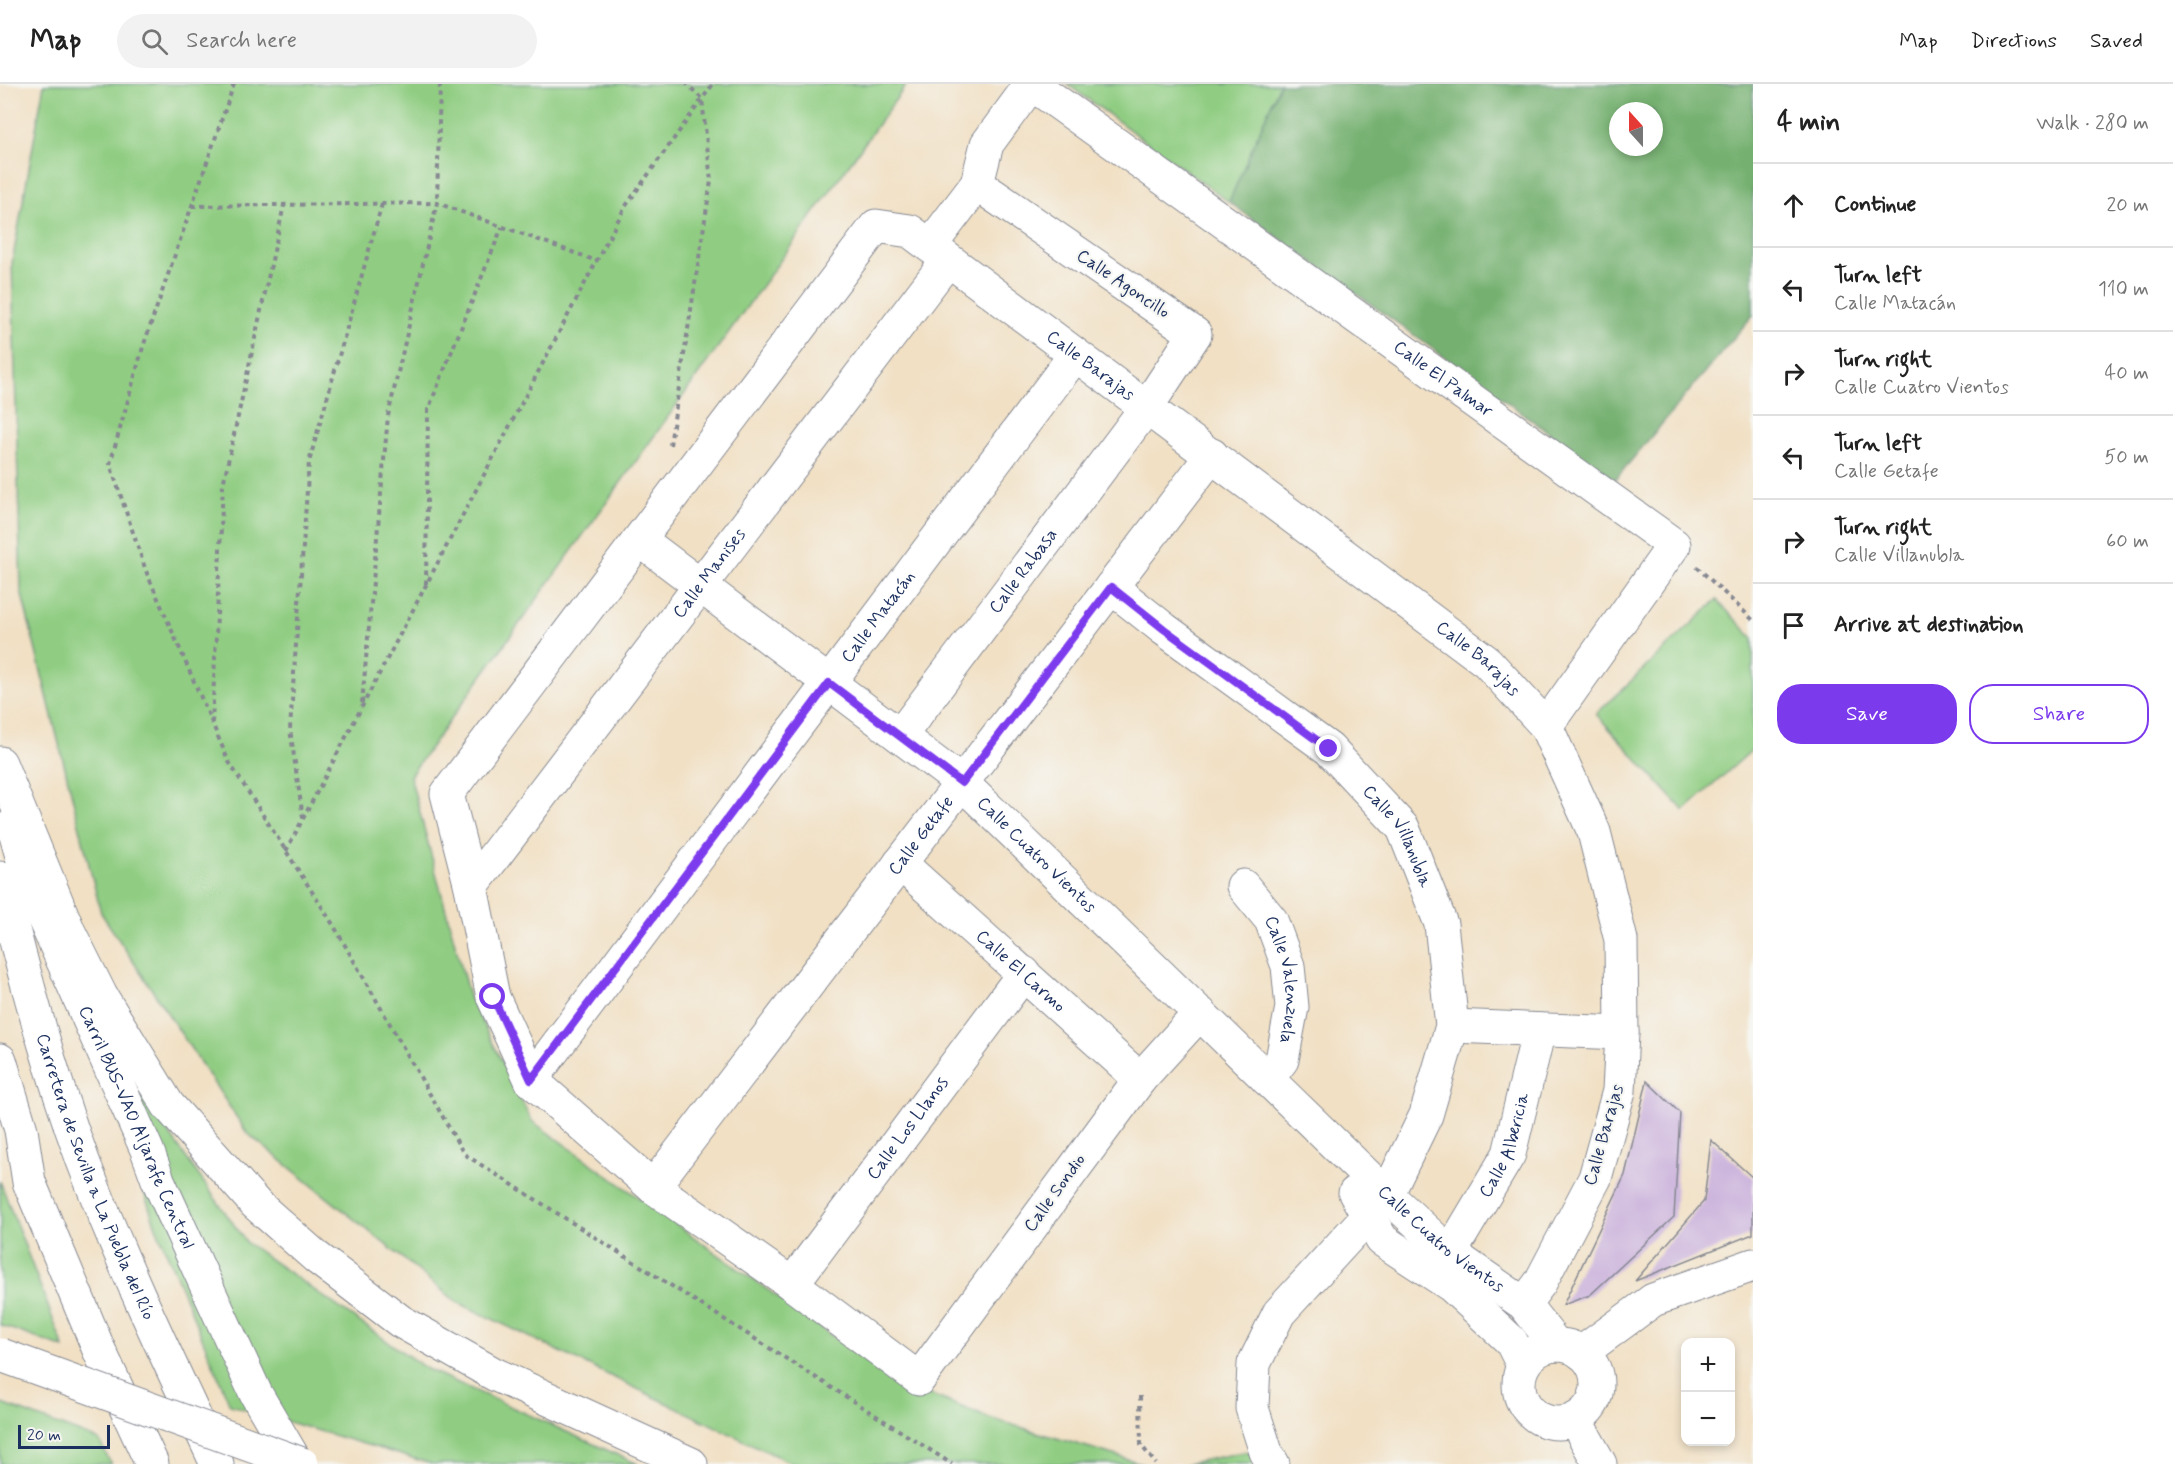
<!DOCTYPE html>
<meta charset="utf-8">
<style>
:root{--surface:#fff;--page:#f2f2f2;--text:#222;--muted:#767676;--line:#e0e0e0;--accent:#7c3aed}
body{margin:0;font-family:Mynerve,sans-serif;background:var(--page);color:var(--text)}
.controls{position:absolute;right:18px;bottom:18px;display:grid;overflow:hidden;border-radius:12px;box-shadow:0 3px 9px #0003}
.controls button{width:54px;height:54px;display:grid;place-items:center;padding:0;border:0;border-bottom:2px solid var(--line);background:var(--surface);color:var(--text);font:30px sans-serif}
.compass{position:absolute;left:1609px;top:18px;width:54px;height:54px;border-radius:50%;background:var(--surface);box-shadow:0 3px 9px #0003;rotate:339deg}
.scale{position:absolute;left:18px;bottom:15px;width:92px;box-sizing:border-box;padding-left:6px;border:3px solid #1b2f5e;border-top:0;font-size:16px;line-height:21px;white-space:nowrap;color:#1b2f5e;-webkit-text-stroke:4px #f6f6f2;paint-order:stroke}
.stop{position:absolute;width:18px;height:18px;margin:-14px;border:4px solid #7c3aed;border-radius:50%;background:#fff}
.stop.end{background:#7c3aed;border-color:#fff;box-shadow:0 2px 6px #0008}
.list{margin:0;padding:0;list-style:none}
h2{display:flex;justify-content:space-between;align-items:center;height:78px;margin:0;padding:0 24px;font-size:26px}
h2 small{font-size:20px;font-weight:400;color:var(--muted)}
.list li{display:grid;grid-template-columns:39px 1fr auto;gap:18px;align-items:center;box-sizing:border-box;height:84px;padding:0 24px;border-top:2px solid var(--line)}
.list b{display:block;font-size:22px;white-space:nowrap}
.list p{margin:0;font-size:20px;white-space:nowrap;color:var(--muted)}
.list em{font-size:20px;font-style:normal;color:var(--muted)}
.actions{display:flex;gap:12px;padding:18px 24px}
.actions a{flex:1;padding:14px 0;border:2px solid var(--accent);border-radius:24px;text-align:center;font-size:21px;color:var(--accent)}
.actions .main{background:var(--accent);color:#fff}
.icon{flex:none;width:33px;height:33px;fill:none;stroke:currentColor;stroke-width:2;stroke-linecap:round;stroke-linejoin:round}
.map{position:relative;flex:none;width:1753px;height:1380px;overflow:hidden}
header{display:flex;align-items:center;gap:36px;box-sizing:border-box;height:84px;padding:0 30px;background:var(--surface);border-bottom:2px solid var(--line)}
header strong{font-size:28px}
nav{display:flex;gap:33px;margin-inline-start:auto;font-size:21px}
.search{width:420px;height:54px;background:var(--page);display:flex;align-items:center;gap:15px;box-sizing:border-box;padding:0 21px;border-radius:33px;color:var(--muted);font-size:22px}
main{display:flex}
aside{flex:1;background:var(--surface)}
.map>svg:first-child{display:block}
.green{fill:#90cd82;stroke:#567e70;stroke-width:1.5}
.forest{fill:#74b070;stroke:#487067;stroke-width:1.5;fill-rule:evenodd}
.building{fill:#c8adda}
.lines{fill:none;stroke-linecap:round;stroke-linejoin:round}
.minor-casing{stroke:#868891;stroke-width:35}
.tertiary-casing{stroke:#868891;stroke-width:35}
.secondary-casing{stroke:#868891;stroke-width:35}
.motorway-casing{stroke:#868891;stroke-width:35}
.path{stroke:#868891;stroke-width:4;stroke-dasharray:4.5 4.5;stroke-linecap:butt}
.minor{stroke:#fff;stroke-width:33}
.tertiary{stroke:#fff;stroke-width:33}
.secondary{stroke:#fff;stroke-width:33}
.motorway{stroke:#fff;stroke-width:33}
.secondary-bridge-casing{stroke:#868891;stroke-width:35;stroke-linecap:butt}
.secondary-bridge{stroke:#fff;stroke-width:33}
.route{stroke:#7c3aed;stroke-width:8}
.labels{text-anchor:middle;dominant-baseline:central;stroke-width:4.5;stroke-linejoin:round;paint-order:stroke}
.street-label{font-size:18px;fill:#1b2f5e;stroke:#f6f6f2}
</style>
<header>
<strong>Map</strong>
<div class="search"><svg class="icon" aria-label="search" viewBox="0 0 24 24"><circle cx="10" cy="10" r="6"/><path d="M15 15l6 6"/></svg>Search here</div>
<nav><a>Map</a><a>Directions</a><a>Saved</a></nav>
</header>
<main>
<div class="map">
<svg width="1753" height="1380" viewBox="0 0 1753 1380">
<rect width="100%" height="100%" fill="#f6f6f2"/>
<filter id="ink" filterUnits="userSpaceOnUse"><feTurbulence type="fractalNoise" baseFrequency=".0167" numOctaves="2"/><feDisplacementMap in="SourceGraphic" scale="12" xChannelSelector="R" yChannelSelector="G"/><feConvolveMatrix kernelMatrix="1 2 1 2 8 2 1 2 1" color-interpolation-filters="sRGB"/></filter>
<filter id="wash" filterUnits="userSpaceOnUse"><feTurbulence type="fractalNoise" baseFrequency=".008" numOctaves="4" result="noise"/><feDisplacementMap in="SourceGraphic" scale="24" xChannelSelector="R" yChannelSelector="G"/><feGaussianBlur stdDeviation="1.35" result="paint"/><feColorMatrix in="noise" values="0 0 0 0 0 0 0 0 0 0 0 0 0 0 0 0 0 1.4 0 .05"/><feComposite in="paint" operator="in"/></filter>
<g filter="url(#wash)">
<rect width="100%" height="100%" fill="#f1e0c4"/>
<g class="green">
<polygon points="44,0 907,0 410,692 469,912 532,1037 892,1295 986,1333 1144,1380 793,1380 457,1218 247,1049 101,829 21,507 12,179"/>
<polygon points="1067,0 1280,0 1229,118"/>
<polygon points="1717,516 1753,554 1753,665 1684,727 1596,630"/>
<polygon points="81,926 247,1159 427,1285 638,1380 432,1380 230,1321 156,1143"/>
<polygon points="0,1097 64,1264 0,1241"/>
<polygon points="0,1319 99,1356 111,1380 0,1380"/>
<polygon points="1248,1367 1255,1380 1186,1380"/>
</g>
<path class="forest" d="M1280 0H1753V231L1615 396 1229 118ZM1618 27H1654V63H1618Z"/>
<g id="blocks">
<g class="building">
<polygon points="1647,997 1680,1029 1674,1133 1590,1211 1563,1221 1625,1091"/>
<polygon points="1711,1056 1753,1094 1753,1150 1635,1197 1704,1117"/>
</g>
</g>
</g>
<g filter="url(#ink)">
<use href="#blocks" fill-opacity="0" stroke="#868891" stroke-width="1.5"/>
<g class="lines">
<g class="minor-casing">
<g id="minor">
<path id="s1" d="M1032 0 1674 461 1546 642"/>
<polyline points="930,162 977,100 987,60 1031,0"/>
<path id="s2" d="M640 456 962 699 1387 1111 1450 1169 1524 1220 1556 1261"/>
<path id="s3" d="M1111 503 1164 545 1329 665 1403 744 1441 840 1452 942 1426 1031 1387 1111"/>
<path id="s4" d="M900 652 1146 324 1195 250 977 100"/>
<path id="s5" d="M900 779 1140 995"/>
<path id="s6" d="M1243 802 1271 836 1288 882 1292 923 1282 976 1267 995"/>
<path id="s7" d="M471 803 948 176"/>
<path id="s8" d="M1200 929 1140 995 919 1295 792 1200 653 1103 531 996 493 913 471 803 447 710 876 142 910 147 1487 578 1546 642 1594 748 1621 856 1622 949 1619 1007 1595 1094 1540 1199 1524 1220"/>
<polyline points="1452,942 1622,949"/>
<path id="s9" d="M531 996 1075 271"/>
<path id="s10" d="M653 1103 1212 371"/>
<polyline points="1355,1109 1382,1156 1452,1202 1511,1257 1523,1281"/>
<path id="s11" d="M1450 1169 1509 1070 1539 946"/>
<path id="s12" d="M792 1200 1024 889"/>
<circle cx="1558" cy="1300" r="39"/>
<polyline points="1581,1269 1653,1216 1753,1181"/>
</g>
</g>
<g class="tertiary-casing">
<polyline id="tertiary" points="1575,1336 1600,1380"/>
</g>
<g class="secondary-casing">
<g id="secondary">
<path id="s13" d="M13 741 33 810 147 1066 158 1096 256 1310 297 1380"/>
</g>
</g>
<g class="motorway-casing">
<g id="motorway">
<polyline points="0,679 69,848 101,912 168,1021 256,1120 316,1173 400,1237 494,1290 691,1380"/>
<path id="s14" d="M0 794C24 890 49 985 83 1077 122 1180 170 1280 217 1380"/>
<polyline points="0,976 21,1046 29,1098 99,1266 152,1380"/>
<polyline points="1273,1380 1266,1368 1252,1324 1254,1280 1279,1229 1387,1111"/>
</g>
</g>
<g class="path">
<polyline points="234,0 143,263 110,380 146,487 229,678 334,842 464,1070 952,1380"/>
<polyline points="192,122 437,119 597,177"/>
<polyline points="670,361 711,97 702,15 687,0"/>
<polyline points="1697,483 1753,536"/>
<polyline points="426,500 428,326 502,143"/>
<polyline points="362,619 388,332 437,119 440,0"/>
<polyline points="212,639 223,401 284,121"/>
<polyline points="303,734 290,645 309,378 382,120"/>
<polyline points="286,767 625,123 713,0"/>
<polyline points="1140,1312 1141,1361 1156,1380"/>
</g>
<use href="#minor" class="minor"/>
<use href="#tertiary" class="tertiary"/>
<use href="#secondary" class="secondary"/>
<use href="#motorway" class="motorway"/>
<g class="secondary-bridge-casing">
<polyline id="secondary-bridge" points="1,1271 302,1380"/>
</g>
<use href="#secondary-bridge" class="secondary-bridge"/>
</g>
</g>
<g class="lines" filter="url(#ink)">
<polyline class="route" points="493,913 531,996 829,599 962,699 1111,503 1164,545 1329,665"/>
</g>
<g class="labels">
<g class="street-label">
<text transform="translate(1123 200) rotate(34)">Calle Agoncillo</text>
<text stroke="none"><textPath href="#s8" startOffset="2223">Calle Barajas</textPath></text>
<text stroke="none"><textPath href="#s1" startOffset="506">Calle El Palmar</textPath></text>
<text stroke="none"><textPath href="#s4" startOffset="206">Calle Rabasa</textPath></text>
<text stroke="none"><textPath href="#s7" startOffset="394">Calle Manises</textPath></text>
<text stroke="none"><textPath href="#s9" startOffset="579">Calle Matacán</textPath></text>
<text stroke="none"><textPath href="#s8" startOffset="2709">Calle Barajas</textPath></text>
<text stroke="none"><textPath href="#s10" startOffset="442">Calle Getafe</textPath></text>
<text stroke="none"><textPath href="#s3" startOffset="384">Calle Villanubla</textPath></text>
<text stroke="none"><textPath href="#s2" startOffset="507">Calle Cuatro Vientos</textPath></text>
<text stroke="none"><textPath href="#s5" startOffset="162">Calle El Carmo</textPath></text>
<text stroke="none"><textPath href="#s6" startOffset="106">Calle Valenzuela</textPath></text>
<text stroke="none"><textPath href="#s13" startOffset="327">Carril BUS-VAO Aljarafe Central</textPath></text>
<text stroke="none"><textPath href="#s12" startOffset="194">Calle Los Llanos</textPath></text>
<text transform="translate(1604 1051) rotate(-74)">Calle Barajas</text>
<text stroke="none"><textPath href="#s11" startOffset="122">Calle Albericia</textPath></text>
<text stroke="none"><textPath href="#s14" startOffset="314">Carretera de Sevilla a La Puebla del Río</textPath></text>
<text transform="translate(1055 1109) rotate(-54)">Calle Sondio</text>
<text stroke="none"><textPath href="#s2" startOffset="1065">Calle Cuatro Vientos</textPath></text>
</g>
</g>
</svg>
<div class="controls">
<button>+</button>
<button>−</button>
</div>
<svg class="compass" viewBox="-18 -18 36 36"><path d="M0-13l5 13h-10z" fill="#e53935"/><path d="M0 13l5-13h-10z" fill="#767676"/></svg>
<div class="scale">20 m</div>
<div class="stop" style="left:493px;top:913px"></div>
<div class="stop end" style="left:1329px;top:665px"></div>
</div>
<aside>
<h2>4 min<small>Walk · 280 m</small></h2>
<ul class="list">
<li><svg class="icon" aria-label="ahead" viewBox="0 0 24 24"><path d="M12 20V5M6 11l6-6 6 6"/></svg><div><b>Continue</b></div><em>20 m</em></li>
<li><svg class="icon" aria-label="left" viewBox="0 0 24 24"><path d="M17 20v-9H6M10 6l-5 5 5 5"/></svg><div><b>Turn left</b><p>Calle Matacán</p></div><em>110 m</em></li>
<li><svg class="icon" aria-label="right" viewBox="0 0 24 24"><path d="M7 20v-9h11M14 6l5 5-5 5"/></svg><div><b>Turn right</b><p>Calle Cuatro Vientos</p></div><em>40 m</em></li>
<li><svg class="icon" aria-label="left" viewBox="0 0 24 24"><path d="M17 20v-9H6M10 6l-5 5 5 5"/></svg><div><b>Turn left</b><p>Calle Getafe</p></div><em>50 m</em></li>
<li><svg class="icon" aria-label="right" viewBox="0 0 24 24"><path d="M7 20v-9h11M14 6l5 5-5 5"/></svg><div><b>Turn right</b><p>Calle Villanubla</p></div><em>60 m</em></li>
<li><svg class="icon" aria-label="arrive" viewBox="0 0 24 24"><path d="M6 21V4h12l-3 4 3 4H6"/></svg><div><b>Arrive at destination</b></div></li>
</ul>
<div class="actions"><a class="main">Save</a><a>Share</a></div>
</aside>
</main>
